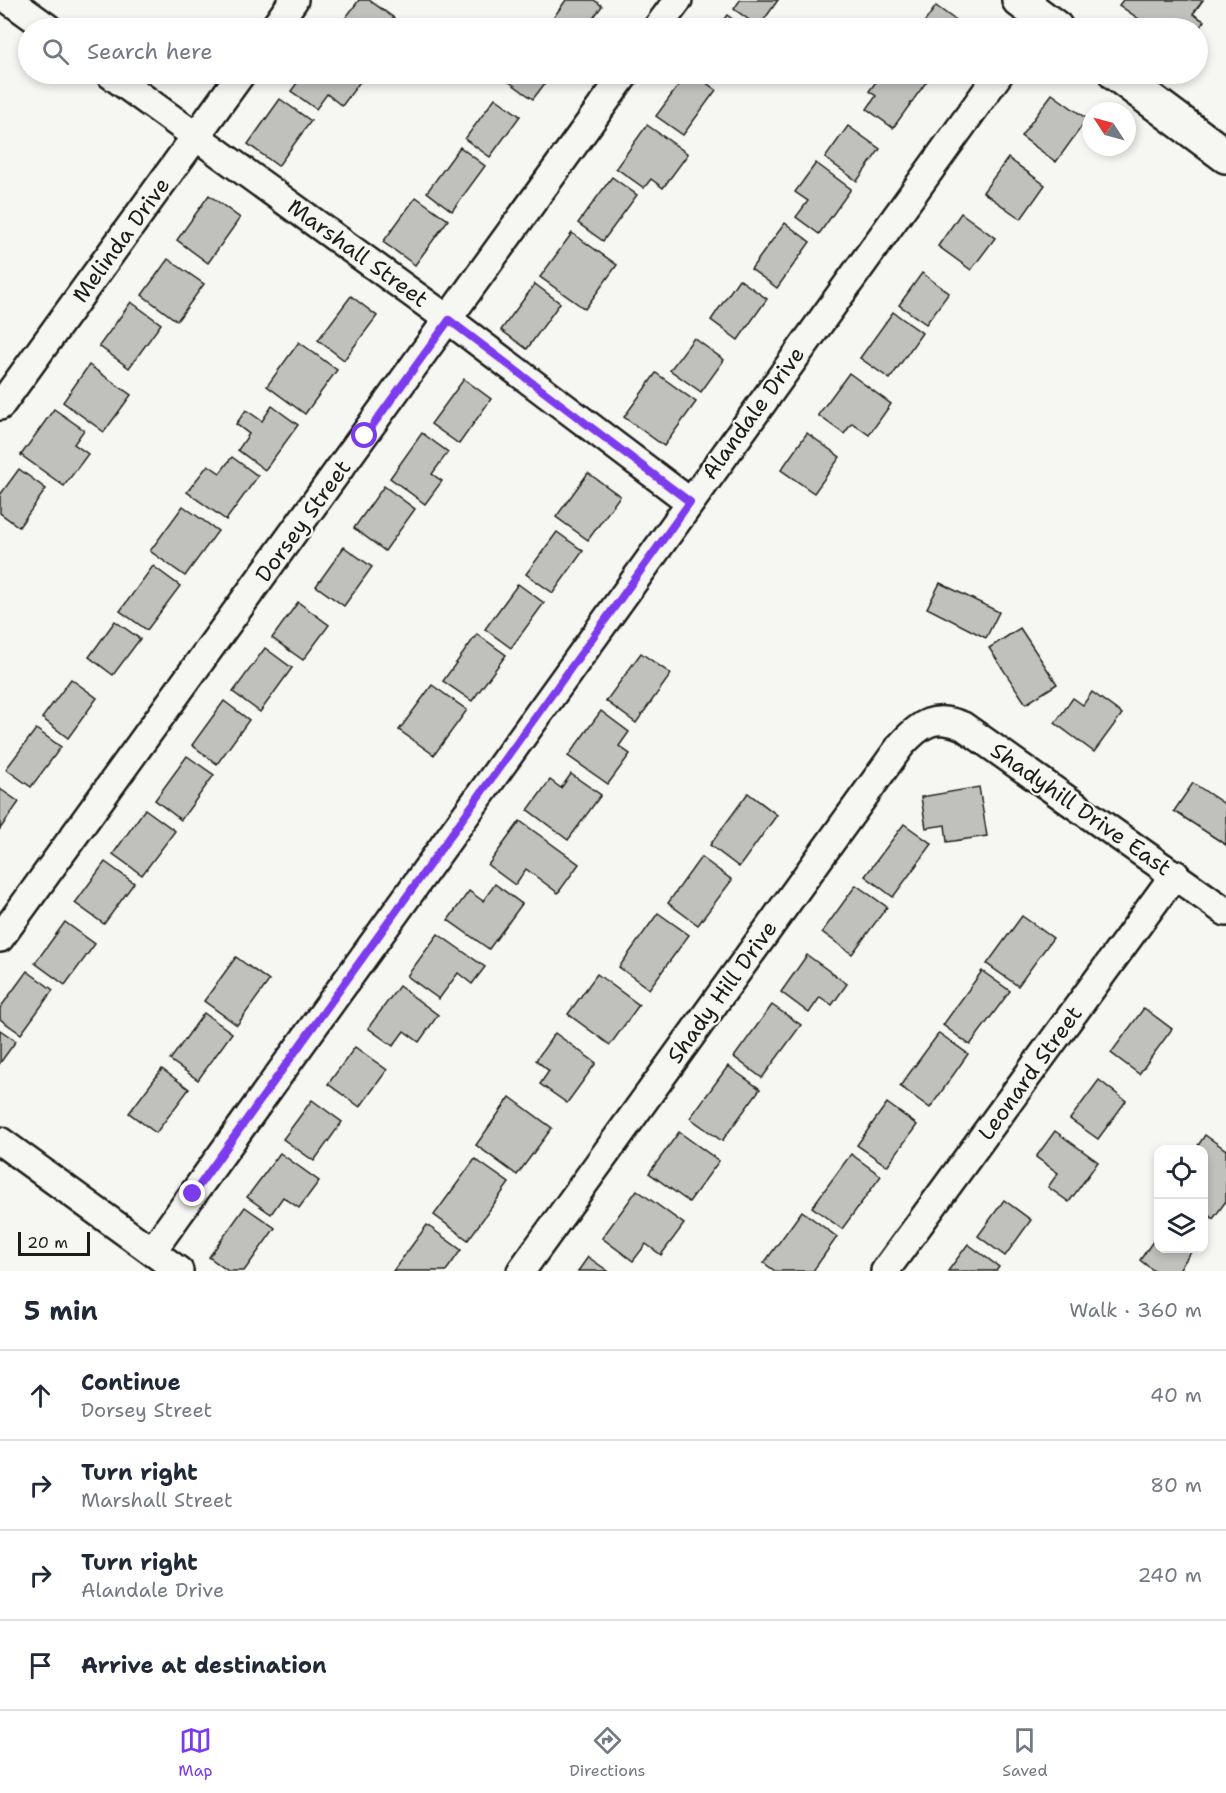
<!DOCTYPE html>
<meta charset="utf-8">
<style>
:root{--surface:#fff;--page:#f6f6f7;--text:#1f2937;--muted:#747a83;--line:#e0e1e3;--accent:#7c3aed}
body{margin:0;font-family:"Shantell Sans",sans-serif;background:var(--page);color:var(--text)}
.controls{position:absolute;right:18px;bottom:18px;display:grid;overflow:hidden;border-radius:12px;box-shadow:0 3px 9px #0003}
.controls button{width:54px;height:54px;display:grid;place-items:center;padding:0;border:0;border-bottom:2px solid var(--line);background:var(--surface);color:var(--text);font:30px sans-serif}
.compass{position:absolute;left:1082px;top:102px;width:54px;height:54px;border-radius:50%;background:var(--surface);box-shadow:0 3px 9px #0003;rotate:306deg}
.scale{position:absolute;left:18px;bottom:15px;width:72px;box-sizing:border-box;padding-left:6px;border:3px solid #1c1c1c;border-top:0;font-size:16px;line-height:21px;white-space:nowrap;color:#1c1c1c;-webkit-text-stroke:4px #f6f6f2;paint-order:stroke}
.stop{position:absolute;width:18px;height:18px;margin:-14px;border:4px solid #7c3aed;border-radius:50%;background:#fff}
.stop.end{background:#7c3aed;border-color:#fff;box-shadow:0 2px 6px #0008}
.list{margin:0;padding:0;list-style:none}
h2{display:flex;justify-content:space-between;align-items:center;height:78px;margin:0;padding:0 24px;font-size:26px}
h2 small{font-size:20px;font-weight:400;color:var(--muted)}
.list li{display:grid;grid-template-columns:39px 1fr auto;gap:18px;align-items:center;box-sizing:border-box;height:90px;padding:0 24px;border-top:2px solid var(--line)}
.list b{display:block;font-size:22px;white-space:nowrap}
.list p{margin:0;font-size:20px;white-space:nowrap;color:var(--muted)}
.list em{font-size:20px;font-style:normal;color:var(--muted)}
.icon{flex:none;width:33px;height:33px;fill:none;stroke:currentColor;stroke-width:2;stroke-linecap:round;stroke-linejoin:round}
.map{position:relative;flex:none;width:1226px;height:1271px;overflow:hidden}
.search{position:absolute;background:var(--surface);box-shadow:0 3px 9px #0003;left:18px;right:18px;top:18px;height:66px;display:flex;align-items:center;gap:15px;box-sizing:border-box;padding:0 21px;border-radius:33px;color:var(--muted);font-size:22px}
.sheet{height:438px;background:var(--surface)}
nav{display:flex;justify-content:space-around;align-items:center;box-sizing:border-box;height:84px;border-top:2px solid var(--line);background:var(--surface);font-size:16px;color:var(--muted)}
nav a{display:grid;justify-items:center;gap:3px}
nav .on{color:var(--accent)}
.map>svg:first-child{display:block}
.building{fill:#c0c0bd;stroke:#1c1c1c;stroke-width:1.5}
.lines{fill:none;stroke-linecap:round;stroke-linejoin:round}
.minor-casing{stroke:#1c1c1c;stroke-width:32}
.tertiary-casing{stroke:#1c1c1c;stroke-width:38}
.minor{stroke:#f6f6f2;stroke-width:27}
.tertiary{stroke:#f6f6f2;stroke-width:33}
.route{stroke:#7c3aed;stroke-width:8}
.labels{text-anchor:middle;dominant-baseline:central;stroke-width:4.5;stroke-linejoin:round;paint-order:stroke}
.street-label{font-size:22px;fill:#1c1c1c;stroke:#f6f6f2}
</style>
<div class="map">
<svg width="1226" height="1271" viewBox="0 0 1226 1271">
<rect width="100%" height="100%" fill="#f6f6f2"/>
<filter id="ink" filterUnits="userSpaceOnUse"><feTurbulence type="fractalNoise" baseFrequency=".0167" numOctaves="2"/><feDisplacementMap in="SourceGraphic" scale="12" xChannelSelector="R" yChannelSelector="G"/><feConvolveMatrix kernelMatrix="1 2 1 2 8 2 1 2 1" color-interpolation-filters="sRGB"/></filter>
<g filter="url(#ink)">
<g class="building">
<polygon points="359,0 369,0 394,18 387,28 338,28"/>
<polygon points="566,0 594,0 602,6 586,28 546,28"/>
<polygon points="740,0 778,0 759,27 734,9"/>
<polygon points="1123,0 1203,0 1193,14 1204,21 1198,30 1152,28 1119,5"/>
<polygon points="936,6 965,27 964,28 920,28"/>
<polygon points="727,15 745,28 717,28"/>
<polygon points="304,74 355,74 362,79 342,106 327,94 316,109 291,91"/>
<polygon points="510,74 552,74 533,99 505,79"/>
<polygon points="687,74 694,74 716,90 683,135 656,116"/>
<polygon points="882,74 918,74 927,81 893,128 867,109 876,96 869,91"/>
<polygon points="1052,94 1087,119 1056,162 1021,136"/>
<polygon points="495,98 520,116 490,157 465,139"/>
<polygon points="280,99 311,121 278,166 248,144"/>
<polygon points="647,125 688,154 663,188 651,179 644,188 616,168"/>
<polygon points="848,126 880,149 857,181 825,158"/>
<polygon points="460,147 485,166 452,211 427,192"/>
<polygon points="1008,158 1045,185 1021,219 983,192"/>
<polygon points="816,163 851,189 819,234 796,217 808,201 795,192"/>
<polygon points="612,177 637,195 603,241 578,223"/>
<polygon points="209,195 240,218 208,263 177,240"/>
<polygon points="416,197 448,220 415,265 383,242"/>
<polygon points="961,213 995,238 971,270 938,246"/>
<polygon points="785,223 810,242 777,288 751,269"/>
<polygon points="572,233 617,265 585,309 540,277"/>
<polygon points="168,259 204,284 177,321 142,295"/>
<polygon points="922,273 949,293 926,324 899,305"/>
<polygon points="739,279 767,299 738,340 711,320"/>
<polygon points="535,284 560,303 527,349 501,330"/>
<polygon points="351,296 377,316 344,360 318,340"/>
<polygon points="131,302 161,324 129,368 99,346"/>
<polygon points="893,312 922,333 890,379 860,358"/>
<polygon points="694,338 724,360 701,392 670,370"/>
<polygon points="299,342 337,370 305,414 267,386"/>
<polygon points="89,365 131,395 104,432 63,402"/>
<polygon points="656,373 696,402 664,446 624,417"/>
<polygon points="849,373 891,404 869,435 852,423 844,434 818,415"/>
<polygon points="464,379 491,399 459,444 431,424"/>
<polygon points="272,406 298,425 265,470 238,450 249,434 236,424 246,410 262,421"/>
<polygon points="54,409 84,430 74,444 88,454 64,486 21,455"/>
<polygon points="422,433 448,452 432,474 442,481 425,504 390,478"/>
<polygon points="807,433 840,457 814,493 781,470"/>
<polygon points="232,457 258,476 226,520 187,492 208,465 220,473"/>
<polygon points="19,469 46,489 19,527 0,513 0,495"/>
<polygon points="588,473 620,496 588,540 556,517"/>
<polygon points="384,486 415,509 385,551 354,528"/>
<polygon points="183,506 218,531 185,576 150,551"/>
<polygon points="557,532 583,551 553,593 526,574"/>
<polygon points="344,547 372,567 344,606 316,586"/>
<polygon points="153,566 180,586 147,630 120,611"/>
<polygon points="940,583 999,612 986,638 927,608"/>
<polygon points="518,584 544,603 511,648 485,629"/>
<polygon points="298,602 329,625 303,660 272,638"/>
<polygon points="115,621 140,639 113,675 89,657"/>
<polygon points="1020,628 1057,684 1026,704 989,648"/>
<polygon points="477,634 506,655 472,701 443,681"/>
<polygon points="265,648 292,668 260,712 233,692"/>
<polygon points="641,653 671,674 636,723 606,701"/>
<polygon points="71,679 97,698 68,738 42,718"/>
<polygon points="432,685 467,710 434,755 399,730"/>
<polygon points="1092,692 1122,714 1094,752 1055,723 1073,698 1083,705"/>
<polygon points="224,701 249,720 217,764 192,745"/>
<polygon points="601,711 629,732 619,746 630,754 608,784 568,756"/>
<polygon points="36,729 61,747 31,787 6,769"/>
<polygon points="187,756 214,775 181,820 155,800"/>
<polygon points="571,774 601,795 568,840 528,810 550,780 561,788"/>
<polygon points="1193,783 1226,805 1226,845 1174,811"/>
<polygon points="979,787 987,836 947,842 945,825 926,828 921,797"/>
<polygon points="0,789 19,802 0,829"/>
<polygon points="748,793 777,815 739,867 710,845"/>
<polygon points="145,809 175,831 142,875 113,854"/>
<polygon points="520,821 579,864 558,893 526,869 515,885 488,865"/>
<polygon points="904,824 932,844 893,897 865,876"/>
<polygon points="701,857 732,880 698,925 668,903"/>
<polygon points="105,862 134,883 104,924 75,903"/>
<polygon points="495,884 522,904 489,949 448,920 469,891 483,901"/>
<polygon points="856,885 887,907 852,954 822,932"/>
<polygon points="658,913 689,935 649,989 619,967"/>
<polygon points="1022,916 1053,938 1018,986 987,964"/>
<polygon points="65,922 95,944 65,985 35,963"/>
<polygon points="438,934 485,967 472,984 458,973 439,999 407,976"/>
<polygon points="807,955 847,984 832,1005 820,997 809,1013 781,992"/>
<polygon points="236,957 269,981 237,1025 204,1001"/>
<polygon points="27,971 53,990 21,1034 0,1019 0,1008"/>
<polygon points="982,971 1010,991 970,1045 943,1025"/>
<polygon points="597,974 639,1005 610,1045 568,1014"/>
<polygon points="399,986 438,1015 419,1042 404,1031 393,1046 368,1028"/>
<polygon points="772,1005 801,1025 762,1078 734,1057"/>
<polygon points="1144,1008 1172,1029 1139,1074 1111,1053"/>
<polygon points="204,1013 232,1033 198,1080 170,1060"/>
<polygon points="0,1030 16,1041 0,1063"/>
<polygon points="555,1033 596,1063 567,1103 540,1084 549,1071 536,1060"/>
<polygon points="939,1033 968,1054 930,1108 900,1086"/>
<polygon points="355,1047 387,1070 360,1107 328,1084"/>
<polygon points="728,1066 760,1089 722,1141 690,1118"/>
<polygon points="162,1069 189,1089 156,1133 129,1113"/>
<polygon points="1099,1080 1126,1101 1098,1139 1070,1119"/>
<polygon points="510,1097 552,1128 517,1175 476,1145"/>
<polygon points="312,1100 342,1122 314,1161 283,1139"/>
<polygon points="887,1103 917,1125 887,1166 857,1145"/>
<polygon points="1055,1131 1098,1162 1069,1202 1048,1187 1058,1173 1036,1157"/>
<polygon points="679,1132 719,1161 689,1202 649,1173"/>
<polygon points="1205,1135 1226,1150 1226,1201 1213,1219 1204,1211 1204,1150 1195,1150"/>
<polygon points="280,1153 319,1181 299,1208 283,1197 271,1214 247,1197"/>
<polygon points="851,1154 881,1176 842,1229 812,1207"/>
<polygon points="475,1159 509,1183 468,1240 434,1215"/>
<polygon points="637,1190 684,1224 661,1255 646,1244 633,1261 602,1238"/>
<polygon points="1004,1200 1031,1220 1005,1256 978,1236"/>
<polygon points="245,1207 275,1228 244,1271 228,1271 209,1257"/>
<polygon points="802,1211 837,1237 813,1271 775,1271 764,1263"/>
<polygon points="427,1225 461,1250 446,1271 393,1271"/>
<polygon points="1158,1234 1158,1248 1194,1248 1178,1271 1154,1271 1140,1260"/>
<polygon points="968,1244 999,1267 996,1271 948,1271"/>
<polygon points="588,1257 608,1271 578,1271"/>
</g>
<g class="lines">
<g class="minor-casing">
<g id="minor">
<polyline points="9,0 48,28"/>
<polyline points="274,28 294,0"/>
<polyline points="657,28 678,0"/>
<polyline points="110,74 449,320 690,502"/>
<polyline points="0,406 241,74"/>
<polyline points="0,938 625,74"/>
<polyline points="0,1141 179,1271"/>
<polyline points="152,1251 999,74"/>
<path d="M521 1271 901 745C921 723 935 714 963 726L1226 912"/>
<polyline points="885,1271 1175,874"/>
</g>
</g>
<g class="tertiary-casing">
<g id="tertiary">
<polyline points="1019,0 1056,28"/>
<polyline points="1116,74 1226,156"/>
</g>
</g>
<use href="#minor" class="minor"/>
<use href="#tertiary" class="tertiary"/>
</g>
</g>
<g class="lines" filter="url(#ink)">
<polyline class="route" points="193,1194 690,502 449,320 365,436"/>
</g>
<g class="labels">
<g class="street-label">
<text transform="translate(121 240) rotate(-54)">Melinda Drive</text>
<text transform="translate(358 253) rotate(36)">Marshall Street</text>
<text transform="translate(753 413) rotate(-54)">Alandale Drive</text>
<text transform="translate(303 521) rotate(-54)">Dorsey Street</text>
<text transform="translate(1081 809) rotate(35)">Shadyhill Drive East</text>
<text transform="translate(722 992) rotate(-54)">Shady Hill Drive</text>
<text transform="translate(1030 1073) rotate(-54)">Leonard Street</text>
</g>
</g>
</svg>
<div class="controls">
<button><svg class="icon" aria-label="locate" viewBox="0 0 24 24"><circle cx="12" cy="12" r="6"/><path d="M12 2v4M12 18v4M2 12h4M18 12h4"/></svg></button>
<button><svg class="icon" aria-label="layers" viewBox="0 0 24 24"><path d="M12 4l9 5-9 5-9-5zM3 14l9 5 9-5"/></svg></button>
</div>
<svg class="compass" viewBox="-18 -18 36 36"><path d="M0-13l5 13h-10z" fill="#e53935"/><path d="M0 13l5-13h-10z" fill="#747a83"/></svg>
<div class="scale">20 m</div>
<div class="stop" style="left:365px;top:436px"></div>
<div class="stop end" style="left:193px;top:1194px"></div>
<div class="search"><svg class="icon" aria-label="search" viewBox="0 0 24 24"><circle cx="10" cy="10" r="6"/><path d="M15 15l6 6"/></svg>Search here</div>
</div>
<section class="sheet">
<h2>5 min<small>Walk · 360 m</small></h2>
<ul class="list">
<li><svg class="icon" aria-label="ahead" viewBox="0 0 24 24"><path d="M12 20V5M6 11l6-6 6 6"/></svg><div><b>Continue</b><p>Dorsey Street</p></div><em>40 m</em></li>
<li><svg class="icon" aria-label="right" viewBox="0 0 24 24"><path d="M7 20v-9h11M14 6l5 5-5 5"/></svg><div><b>Turn right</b><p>Marshall Street</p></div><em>80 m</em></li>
<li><svg class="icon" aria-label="right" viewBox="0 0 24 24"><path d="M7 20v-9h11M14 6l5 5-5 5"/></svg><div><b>Turn right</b><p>Alandale Drive</p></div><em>240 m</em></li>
<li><svg class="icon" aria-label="arrive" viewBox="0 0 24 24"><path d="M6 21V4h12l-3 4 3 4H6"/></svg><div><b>Arrive at destination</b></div></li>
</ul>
</section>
<nav>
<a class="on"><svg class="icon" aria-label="map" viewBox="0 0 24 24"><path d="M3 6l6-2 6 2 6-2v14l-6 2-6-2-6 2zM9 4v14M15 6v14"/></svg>Map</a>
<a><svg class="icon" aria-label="directions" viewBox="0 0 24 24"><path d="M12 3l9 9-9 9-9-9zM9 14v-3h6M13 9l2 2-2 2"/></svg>Directions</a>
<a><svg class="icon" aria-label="saved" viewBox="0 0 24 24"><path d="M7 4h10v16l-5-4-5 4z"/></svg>Saved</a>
</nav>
